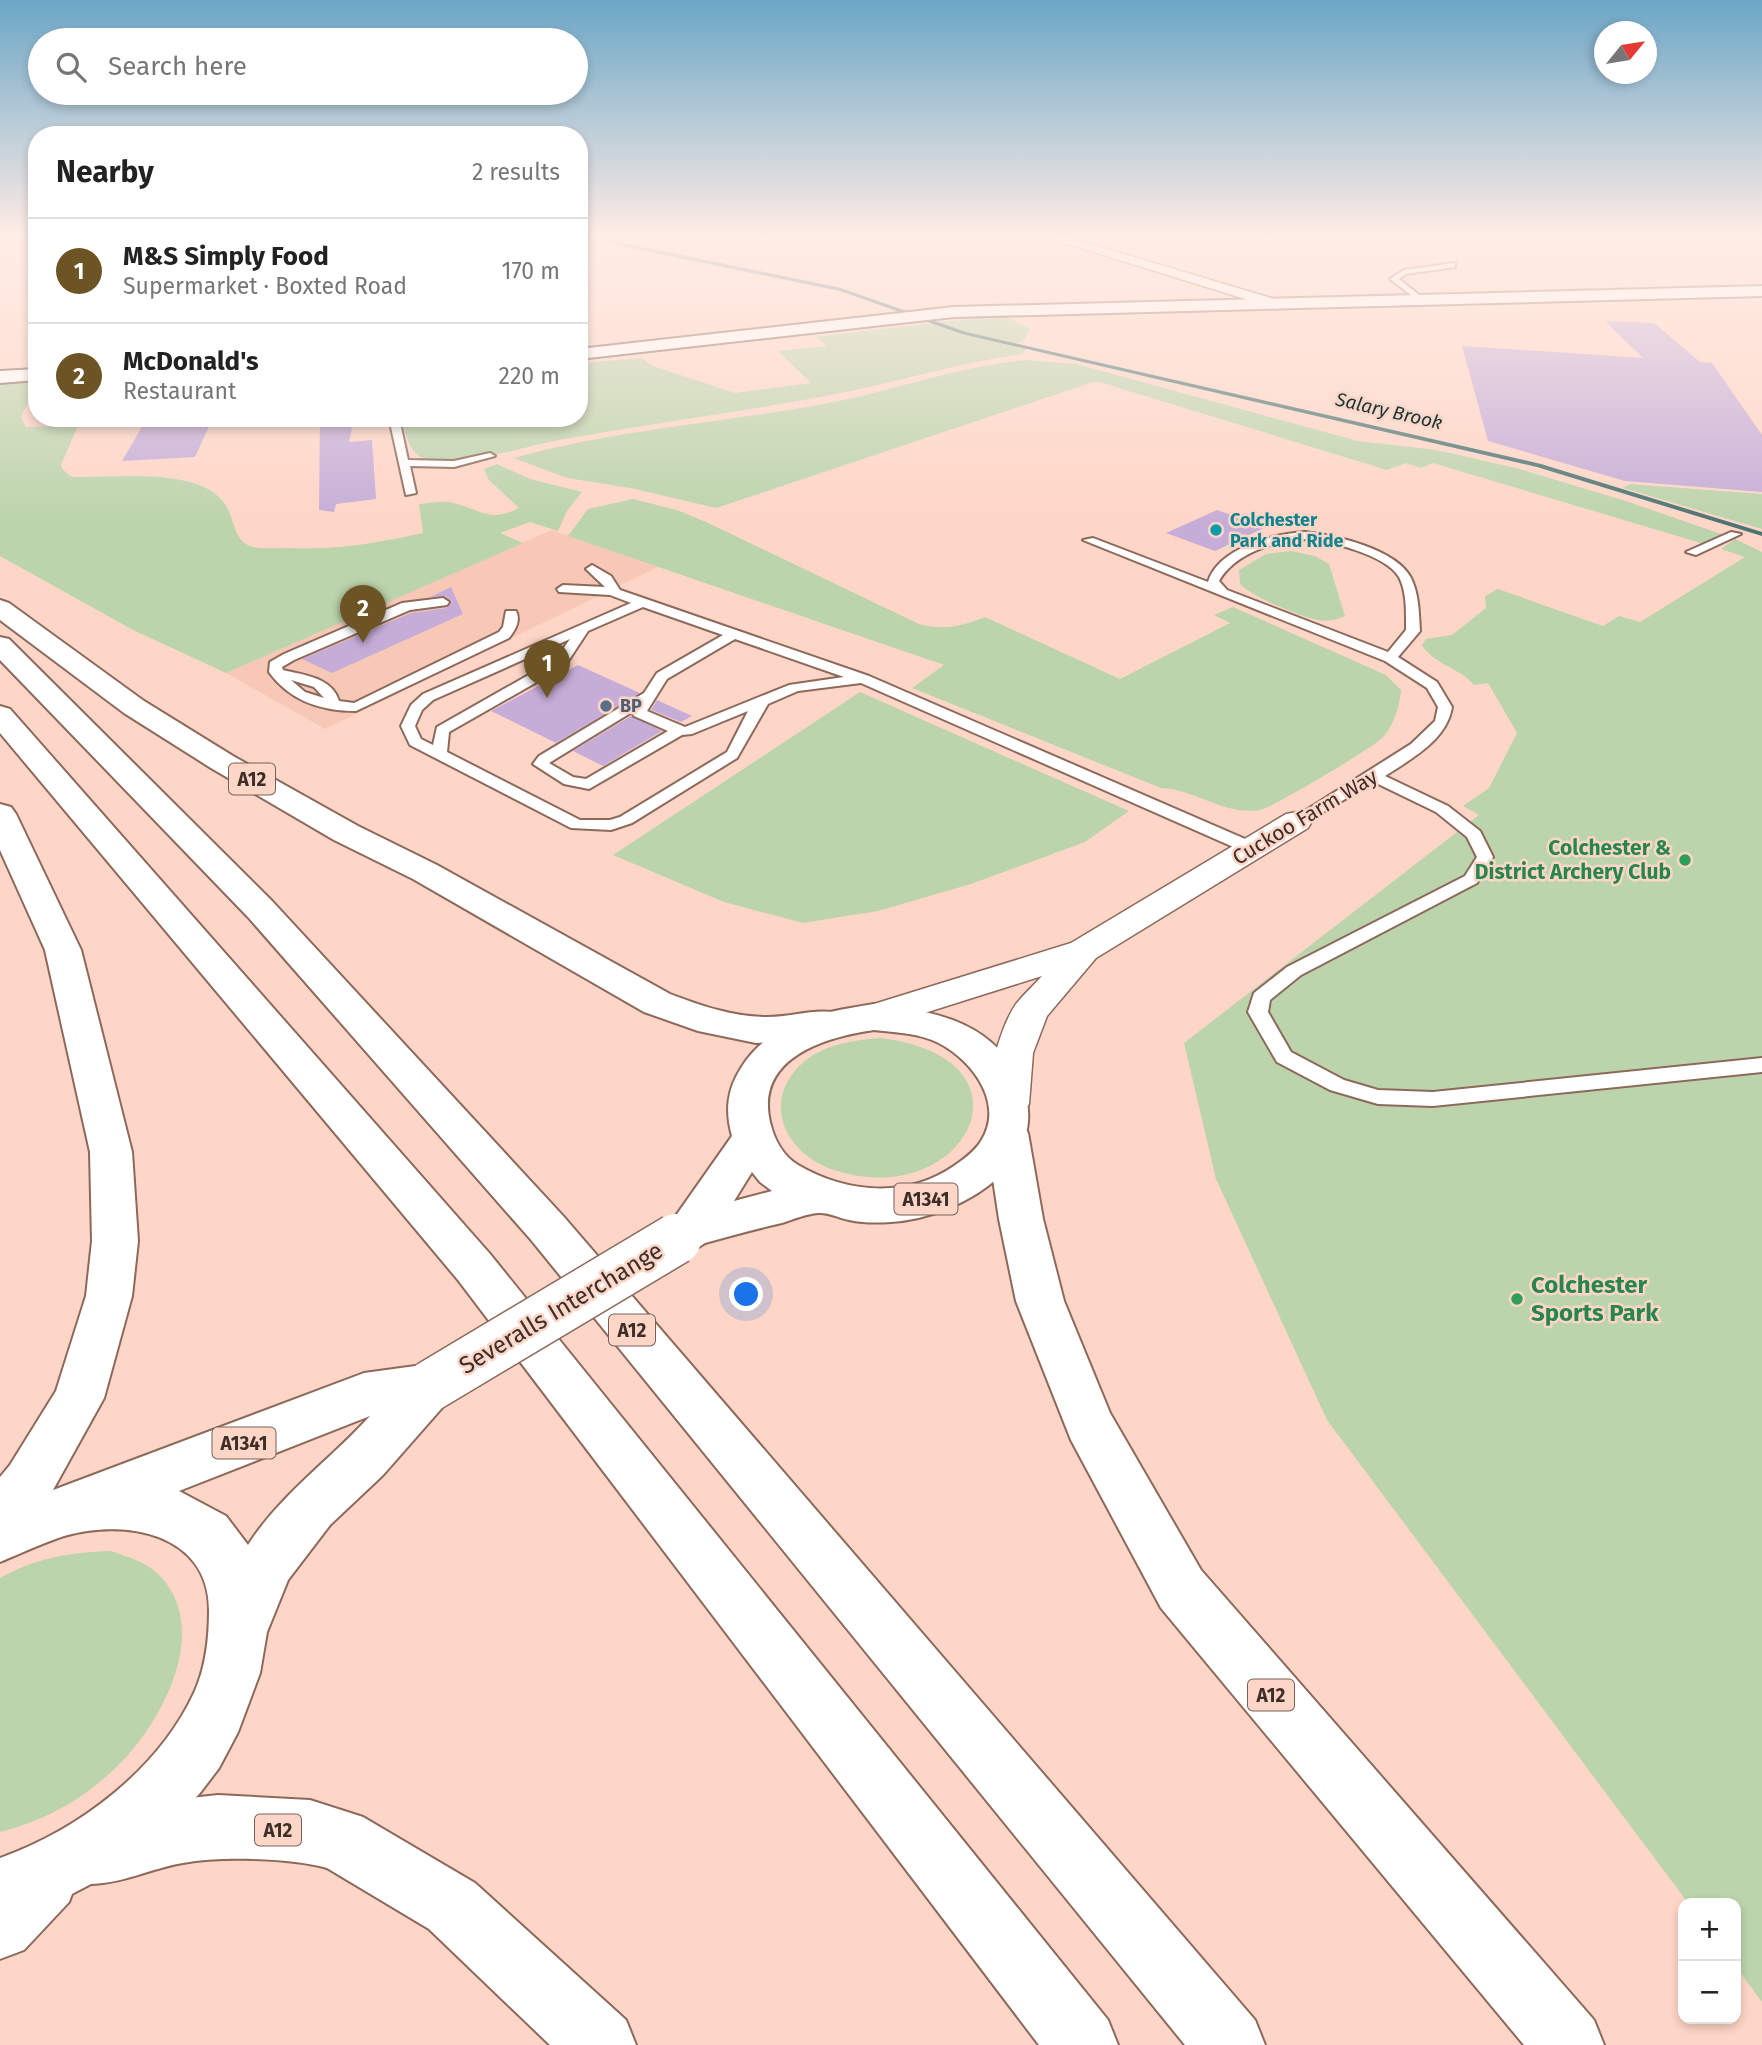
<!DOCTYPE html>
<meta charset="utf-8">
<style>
:root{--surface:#fff;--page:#f2f2f2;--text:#222;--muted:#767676;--line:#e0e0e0;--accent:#6c5425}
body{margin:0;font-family:"Fira Sans",sans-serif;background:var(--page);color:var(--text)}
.controls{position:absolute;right:21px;bottom:21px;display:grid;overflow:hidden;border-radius:14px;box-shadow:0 4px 10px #0003}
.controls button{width:63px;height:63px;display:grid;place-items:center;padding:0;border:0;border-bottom:2px solid var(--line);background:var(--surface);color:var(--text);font:35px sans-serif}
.compass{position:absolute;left:1594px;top:21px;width:63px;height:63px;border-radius:50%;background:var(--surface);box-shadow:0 4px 10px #0003;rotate:60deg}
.you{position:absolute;left:747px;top:1295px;width:24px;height:24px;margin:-18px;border:5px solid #fff;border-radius:50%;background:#1a73e8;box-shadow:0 0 0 10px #1a73e833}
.badge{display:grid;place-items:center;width:46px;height:46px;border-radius:50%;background:var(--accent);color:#fff;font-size:23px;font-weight:700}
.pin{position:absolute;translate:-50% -58px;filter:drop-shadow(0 2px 4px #0008)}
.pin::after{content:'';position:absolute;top:37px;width:24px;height:21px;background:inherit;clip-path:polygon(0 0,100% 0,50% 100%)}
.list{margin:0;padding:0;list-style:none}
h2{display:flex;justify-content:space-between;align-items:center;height:91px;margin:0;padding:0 28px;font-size:30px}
h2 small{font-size:23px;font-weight:400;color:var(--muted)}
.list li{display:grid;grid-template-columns:46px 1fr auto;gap:21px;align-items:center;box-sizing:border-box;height:105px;padding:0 28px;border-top:2px solid var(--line)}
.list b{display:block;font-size:26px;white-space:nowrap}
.list p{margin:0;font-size:23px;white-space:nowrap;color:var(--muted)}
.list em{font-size:23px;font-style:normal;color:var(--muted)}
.icon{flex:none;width:38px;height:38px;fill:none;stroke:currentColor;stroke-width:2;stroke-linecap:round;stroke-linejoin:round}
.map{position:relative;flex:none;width:1762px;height:2045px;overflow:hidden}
.search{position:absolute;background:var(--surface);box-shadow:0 4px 10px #0003;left:28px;top:28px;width:560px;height:77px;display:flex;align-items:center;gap:18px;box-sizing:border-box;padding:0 24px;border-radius:38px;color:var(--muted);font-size:26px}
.panel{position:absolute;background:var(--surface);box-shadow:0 4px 10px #0003;left:28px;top:126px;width:560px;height:301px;border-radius:28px}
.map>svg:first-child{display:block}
.built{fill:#f7c8b5}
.green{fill:#bbd4ac}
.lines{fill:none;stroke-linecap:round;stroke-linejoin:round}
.stream{fill:#4c7472;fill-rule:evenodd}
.building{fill:#c6add7}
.service-casing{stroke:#8c695b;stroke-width:4}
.minor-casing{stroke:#8c695b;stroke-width:3}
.tertiary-casing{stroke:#8c695b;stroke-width:4}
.primary-casing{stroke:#8c695b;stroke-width:4}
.trunk-casing{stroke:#8c695b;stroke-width:4}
.service{fill:#fff;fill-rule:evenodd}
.minor{fill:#fff;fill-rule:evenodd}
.tertiary{fill:#fff;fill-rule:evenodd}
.primary{fill:#fff;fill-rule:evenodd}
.trunk{fill:#fff;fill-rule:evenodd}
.primary-bridge-casing{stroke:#8c695b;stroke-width:53;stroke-linecap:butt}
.primary-bridge{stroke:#fff;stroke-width:50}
.culture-dot{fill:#0f9aa8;stroke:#fed6c7;stroke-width:2.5}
.service-dot{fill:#5c6f8a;stroke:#fed6c7;stroke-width:2.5}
.leisure-dot{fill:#2e9e5b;stroke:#fed6c7;stroke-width:2.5}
.labels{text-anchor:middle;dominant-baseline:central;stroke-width:5;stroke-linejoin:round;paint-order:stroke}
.far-culture-label{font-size:18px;font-weight:bold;fill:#0d838f;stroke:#fed6c7;text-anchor:start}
.far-service-label{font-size:18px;font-weight:bold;fill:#4e5e75;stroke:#fed6c7;text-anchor:start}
.far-water-label{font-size:19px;font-style:italic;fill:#163737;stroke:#fed6c7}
.shield{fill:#fed6c7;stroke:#776058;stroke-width:2}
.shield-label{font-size:19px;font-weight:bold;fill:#3d2e28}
.street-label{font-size:21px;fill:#3d2e28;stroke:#fed6c7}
.leisure-label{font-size:21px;font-weight:bold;fill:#27864d;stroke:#fed6c7;text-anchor:end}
.near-leisure-label{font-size:24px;font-weight:bold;fill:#27864d;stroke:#fed6c7;text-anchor:start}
.near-street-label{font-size:24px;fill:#3d2e28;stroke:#fed6c7}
</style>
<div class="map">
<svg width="1762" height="2045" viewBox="0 0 1762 2045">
<rect width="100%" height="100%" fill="#fed6c7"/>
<polygon class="built" points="552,530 658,567 325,729 226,673"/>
<g class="green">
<path d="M992 316H1006L1030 329 1024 340 1010 345 1026 349 1022 354C957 363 895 383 831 395 741 412 649 424 559 440 527 446 451 470 423 458 409 452 405 432 401 418H579V363L642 358 650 365 735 393 811 383 778 351 827 346 815 337Z"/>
<path d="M1025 360 1076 364 1358 441 1437 450 1520 469 1629 502 1724 535 1704 544 1433 463 1421 468 1406 463 1387 470 1096 381 716 508 631 488 567 478 514 458C620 428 732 422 839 401 901 388 962 366 1025 360Z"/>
<path d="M37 379V385L21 417 26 427 78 426 61 465 63 470 72 477C112 478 200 466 225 504 235 518 233 542 253 547 263 549 275 548 285 548 338 550 372 544 423 533L419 504C430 503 444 500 454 503 481 510 490 523 519 508L488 479 484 469 497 464 530 479 582 492 567 511 558 531 530 522 500 533 523 543 226 673 133 630 0 556V382Z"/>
<polygon points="1630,484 1762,494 1762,529 1623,488"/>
<path d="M633 499 677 510 706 522 919 624C943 631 962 626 985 617L1120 679 1230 623 1214 615 1233 607 1386 675 1401 690C1400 705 1393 729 1381 739 1369 750 1272 808 1260 810 1224 816 1195 789 1161 788L912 688 944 665 568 536 588 509Z"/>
<path d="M1735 539 1762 552V2002L1736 1967V1903H1688L1327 1420 1216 1179 1184 1043 1479 815 1463 806 1489 788 1517 733 1488 683 1474 685C1460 668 1433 664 1422 645L1426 639 1452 635 1486 608 1485 596 1498 589 1603 626 1619 616 1640 622 1745 557 1721 549Z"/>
<path d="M1291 551 1315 556 1329 564 1345 616C1336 620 1326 622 1317 620 1299 616 1252 597 1240 584L1239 570 1266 554Z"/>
<polygon points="860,692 1129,811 1085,842 971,884 878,911 803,923 724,902 613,855"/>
<path d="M881 1038C1046 1059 964 1213 834 1170 780 1152 759 1094 810 1057 831 1043 856 1040 881 1038Z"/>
<path d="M111 1551C129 1557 149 1563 162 1578 213 1636 156 1734 108 1775 77 1803 40 1822 0 1832V1578C35 1558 71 1552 111 1551Z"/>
</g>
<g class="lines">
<polygon class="stream" points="595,237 841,288 966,332 1541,464 1762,532 1762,536 1537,467 962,334 840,291 620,246"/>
</g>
<g class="building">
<polygon points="1605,321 1654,323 1700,362 1712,363 1762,435 1762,492 1625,481 1488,441 1462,346 1643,358"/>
<polygon points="320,418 354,418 349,442 372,440 376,499 336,504 334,512 319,510"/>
<polygon points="212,420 195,457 122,461 143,425"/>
<polygon points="1217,510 1266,527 1215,551 1166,533"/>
<polygon points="451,587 463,614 332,673 302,659 411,613 447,608 452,601 444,596 430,597"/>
<polygon points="578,665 640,693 556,743 491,711"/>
<polygon points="657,700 692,716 681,722 651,710"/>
<polygon points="631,716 662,731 603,766 573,751"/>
</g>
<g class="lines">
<g class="service-casing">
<g id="service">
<polygon points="1455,263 1455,267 1406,274 1399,279 1423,298 1420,302 1390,279 1404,270"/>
<polygon points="84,418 158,418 153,421 89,421"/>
<polygon points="389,418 399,418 408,460 454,461 490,453 495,456 454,467 410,466 416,493 406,495"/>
<path d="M1305 532C1335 535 1396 549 1411 578 1419 594 1419 614 1420 631L1398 657 1437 682 1452 707C1447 740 1411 759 1385 776L1448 806 1480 831 1493 857 1477 883 1301 975 1270 1000 1268 1012 1291 1052 1344 1080 1378 1090 1433 1092 1762 1058V1072L1433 1106 1378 1104 1330 1090 1277 1062 1248 1012 1254 993 1287 967 1465 876 1477 857 1467 837 1436 812 1374 782 1303 824H1291L1289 821 1411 744 1435 721 1438 707 1427 688 1385 661 1083 540 1093 538 1208 582C1218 548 1273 534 1305 532ZM1305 539C1329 541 1385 554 1399 577 1407 592 1406 614 1406 630L1388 652 1227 590 1219 581C1235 553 1275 541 1305 539Z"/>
<polygon points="1731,532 1741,534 1696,555 1686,552"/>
<path d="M592 565 611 576 620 590 869 676 1259 845 1261 849 1259 853H1247L861 683 798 691 768 704 737 758 632 823 611 830 571 828 410 745 401 726 411 705 423 694 631 603 610 595 559 592 557 589 563 585 605 587 586 569ZM643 607 723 635 657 673 644 693 539 756 533 764 564 784 589 789 682 735 692 734 748 711 727 752 620 817 610 820H580L447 752 449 732 565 666 588 631ZM570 639 555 660 437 727 433 745 421 739 415 726 422 710 433 700ZM735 639 844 677 789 685 685 727 647 711 667 679ZM632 712 634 716 668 731 586 779 573 777 549 763Z"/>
<path d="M443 598 449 602 447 605 410 610 294 660 282 667 283 670C303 675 332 677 339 701L354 703 499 632 503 627 506 611H516C521 621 515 630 509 638L356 711C321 711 290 701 269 672L270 662 284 654 402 603ZM291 680 314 687 324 698 305 692Z"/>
</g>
</g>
<g class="minor-casing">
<g id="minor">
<polygon points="1045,237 1067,237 1281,301 1284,304 1276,309 1271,307"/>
<path d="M1297 812 1308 814 1312 821 1308 828 1096 958 1047 1016 1033 1053 1029 1104 1023 1114 1009 1118 995 1114C981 1090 1000 1027 1016 1004 1024 994 1034 985 1042 976L874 1029 861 1026 856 1017 861 1008 1071 943 1286 814Z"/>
</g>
</g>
<g class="tertiary-casing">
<g id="tertiary">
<polygon points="1762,286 1762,296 954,317 579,359 579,349 954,307"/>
<polygon points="37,369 37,380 0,383 0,371"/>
</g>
</g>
<g class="primary-casing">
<g id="primary">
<path d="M874 1004C930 1011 986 1019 1016 1073 1063 1156 965 1217 891 1222 877 1223 863 1223 849 1220 839 1218 828 1212 818 1213 806 1214 794 1219 782 1223 756 1229 730 1236 705 1243 688 1254 679 1258 660 1252L653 1239 660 1226 675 1217 732 1136C725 1111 727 1090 741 1068 770 1021 823 1012 874 1004ZM874 1030C893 1032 914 1033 932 1040 967 1054 1007 1101 981 1141 975 1151 964 1159 954 1166 906 1199 846 1193 798 1165 783 1156 774 1139 770 1122 755 1057 826 1037 874 1030ZM752 1172 760 1182 772 1191 734 1201Z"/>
<path d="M430 1364 448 1371 455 1386 448 1401 383 1475 330 1525 288 1580 267 1632 260 1673 238 1732 219 1768 200 1793 157 1838 108 1875 72 1894 69 1902 24 1950 0 1959V1858C79 1830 158 1770 194 1693 206 1667 209 1638 209 1610 209 1533 125 1518 64 1536 43 1543 21 1553 0 1562V1510L364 1373ZM370 1416C330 1460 280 1495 248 1545L226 1516 179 1491Z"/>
</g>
</g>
<g class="trunk-casing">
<g id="trunk">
<path d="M0 600 9 603 144 701 233 756 358 826 437 865 670 994C702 1006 733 1017 767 1017 793 1017 819 1007 844 1014L849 1023 844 1032 792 1041 756 1043 698 1031 644 1012 413 879 334 840 211 768 124 713 0 620Z"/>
<polygon points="0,637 9,639 272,901 564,1217 1255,2020 1265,2045 1185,2045 532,1241 248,917 0,660"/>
<polygon points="0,706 10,709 490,1254 1108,2020 1118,2045 1039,2045 458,1280 0,733"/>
<polygon points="0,804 11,807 16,814 81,950 132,1152 138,1241 132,1296 104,1398 48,1499 19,1534 0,1541 0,1477 10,1465 56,1391 86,1296 92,1241 90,1152 45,950 0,850"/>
<polygon points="1007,1118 1022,1122 1028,1133 1043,1219 1064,1301 1110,1413 1201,1570 1594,2020 1604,2045 1524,2045 1161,1608 1071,1440 1016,1301 999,1219 986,1133 992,1122"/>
<path d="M218 1795 310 1800 363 1817 475 1883 626 2020 636 2045H550L429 1929 327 1868C289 1858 223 1856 183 1863 152 1868 122 1884 89 1884 81 1884 72 1878 64 1875L55 1852 64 1829 87 1820 132 1814 181 1799Z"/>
</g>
</g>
<use href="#service" class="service"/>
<use href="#minor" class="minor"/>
<use href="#tertiary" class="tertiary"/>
<use href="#primary" class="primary"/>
<use href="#trunk" class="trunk"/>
<g class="primary-bridge-casing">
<polyline id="primary-bridge" points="430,1386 676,1239"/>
</g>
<use href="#primary-bridge" class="primary-bridge"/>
</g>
<linearGradient id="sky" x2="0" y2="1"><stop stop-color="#6ca6c6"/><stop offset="0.45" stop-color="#ffede6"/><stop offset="1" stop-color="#ffede6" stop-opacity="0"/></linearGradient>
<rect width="1762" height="524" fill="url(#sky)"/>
<circle class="culture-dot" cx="1216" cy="530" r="7"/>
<circle class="service-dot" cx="606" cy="706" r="7"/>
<g class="leisure-dot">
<circle cx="1685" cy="860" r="7"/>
<circle cx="1517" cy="1299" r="7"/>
</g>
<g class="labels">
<g class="far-culture-label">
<text x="1230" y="520">Colchester<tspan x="1230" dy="21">Park and Ride</tspan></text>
</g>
<g class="far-service-label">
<text x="620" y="706">BP</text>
</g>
<g class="far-water-label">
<text transform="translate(1389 411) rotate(13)">Salary Brook</text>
</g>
<g class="shield">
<rect x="229" y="763.5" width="46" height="31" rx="5"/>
<rect x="894.5" y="1183.5" width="63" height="31" rx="5"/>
<rect x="609" y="1314.5" width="46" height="31" rx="5"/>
<rect x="212.5" y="1427.5" width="63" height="31" rx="5"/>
<rect x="1248" y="1679.5" width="46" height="31" rx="5"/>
<rect x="255" y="1814.5" width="46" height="31" rx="5"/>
</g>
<g class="shield-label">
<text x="252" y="779">A12</text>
<text x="926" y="1199">A1341</text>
<text x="632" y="1330">A12</text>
<text x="244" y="1443">A1341</text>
<text x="1271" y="1695">A12</text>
<text x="278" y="1830">A12</text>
</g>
<g class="street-label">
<text transform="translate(1305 817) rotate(-31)">Cuckoo Farm Way</text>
</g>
<g class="leisure-label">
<text x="1671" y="848">Colchester &amp;<tspan x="1671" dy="24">District Archery Club</tspan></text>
</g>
<g class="near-leisure-label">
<text x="1531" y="1285">Colchester<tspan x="1531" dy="28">Sports Park</tspan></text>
</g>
<g class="near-street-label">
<text transform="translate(561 1308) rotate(-31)">Severalls Interchange</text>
</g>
</g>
</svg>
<div class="controls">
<button>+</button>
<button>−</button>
</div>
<svg class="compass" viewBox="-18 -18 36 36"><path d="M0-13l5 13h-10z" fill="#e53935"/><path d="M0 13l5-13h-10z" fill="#767676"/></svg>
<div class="you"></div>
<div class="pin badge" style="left:547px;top:698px">1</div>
<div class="pin badge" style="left:363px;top:643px">2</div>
<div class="search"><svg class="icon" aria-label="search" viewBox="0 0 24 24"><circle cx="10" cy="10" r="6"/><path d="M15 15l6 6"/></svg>Search here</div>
<section class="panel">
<h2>Nearby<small>2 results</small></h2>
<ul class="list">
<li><span class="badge">1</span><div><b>M&amp;S Simply Food</b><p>Supermarket · Boxted Road</p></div><em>170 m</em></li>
<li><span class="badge">2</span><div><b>McDonald's</b><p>Restaurant</p></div><em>220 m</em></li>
</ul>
</section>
</div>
